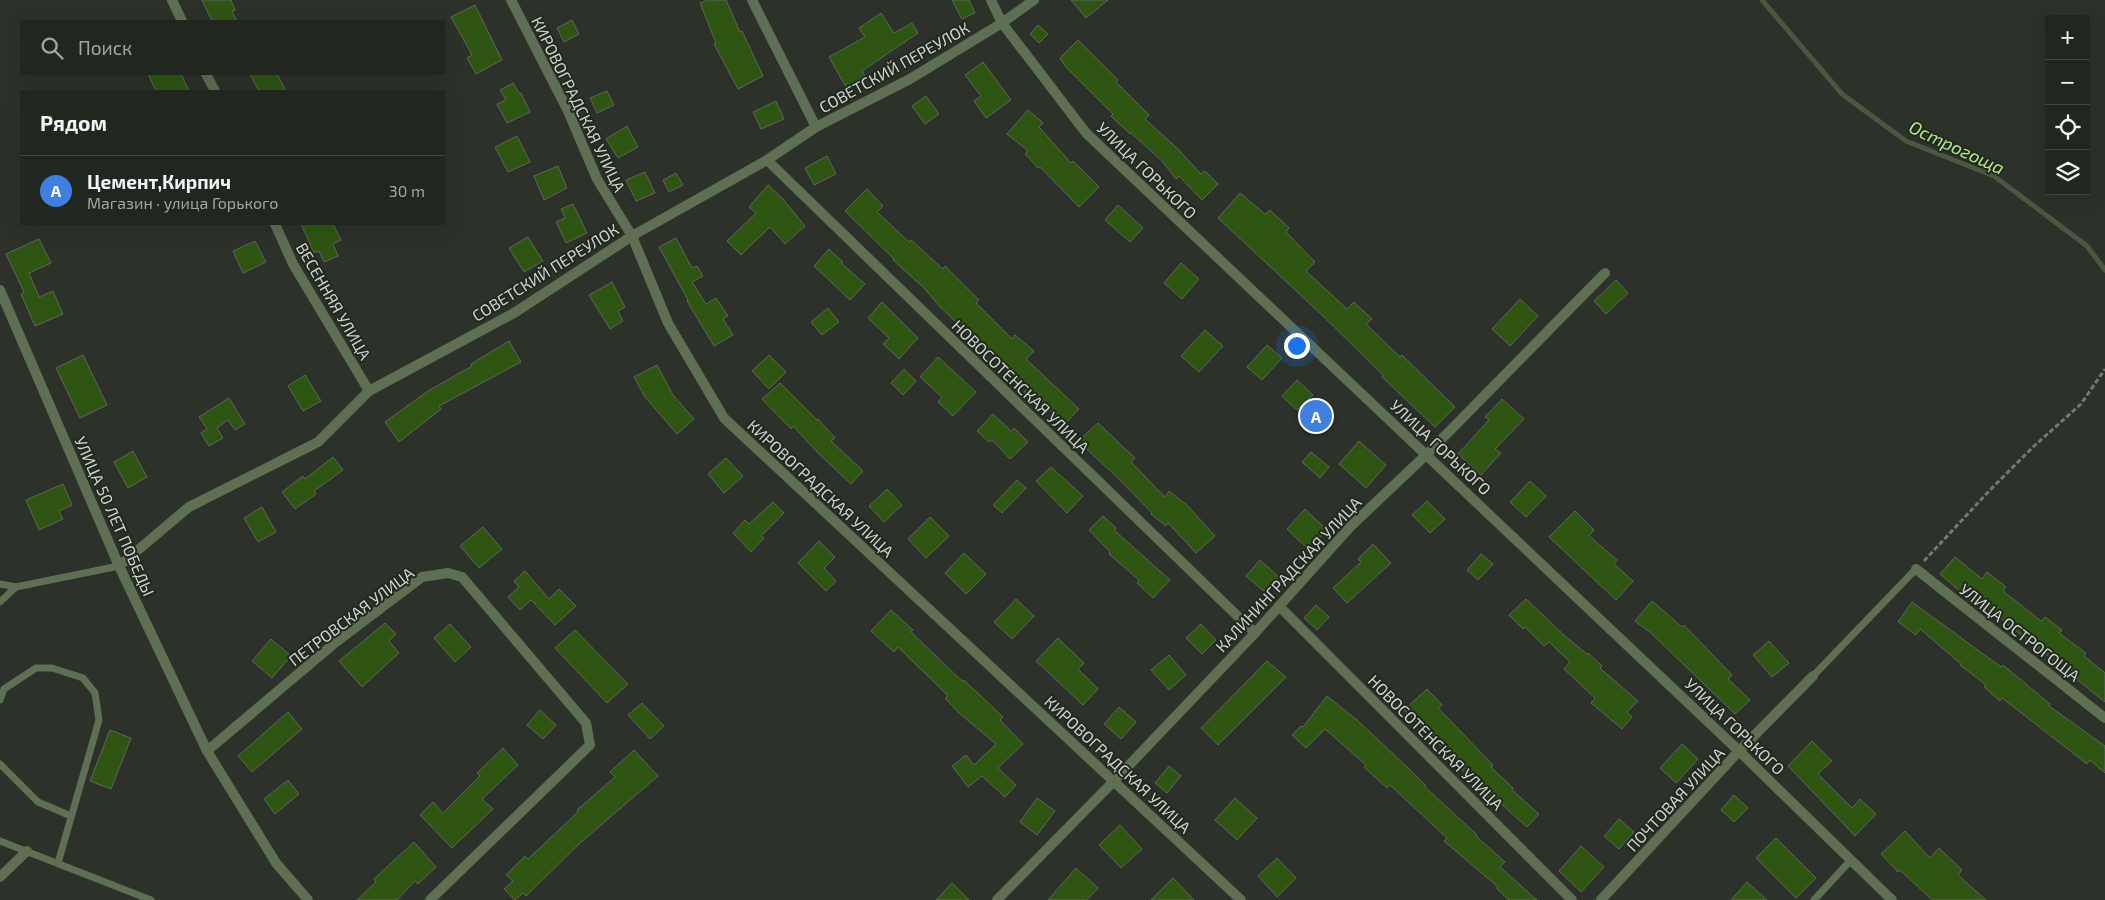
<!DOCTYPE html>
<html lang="ru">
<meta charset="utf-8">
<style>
:root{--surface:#21261f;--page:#2d322c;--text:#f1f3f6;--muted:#a2a5a4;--line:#3e433d;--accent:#b0aefa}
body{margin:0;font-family:"Exo 2",sans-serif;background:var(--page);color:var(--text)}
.controls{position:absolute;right:15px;top:15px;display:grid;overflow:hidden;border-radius:0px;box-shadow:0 5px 20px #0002}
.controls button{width:45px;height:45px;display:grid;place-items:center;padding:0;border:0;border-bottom:1px solid var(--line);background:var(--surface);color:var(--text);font:25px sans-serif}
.you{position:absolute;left:1296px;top:345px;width:18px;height:18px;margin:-12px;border:4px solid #fff;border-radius:50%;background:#1a73e8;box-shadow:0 0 0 8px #1a73e833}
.badge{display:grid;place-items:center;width:32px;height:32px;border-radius:50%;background:var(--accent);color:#fff;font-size:16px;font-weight:700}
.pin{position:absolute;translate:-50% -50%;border:2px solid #fff;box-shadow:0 1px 5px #0006}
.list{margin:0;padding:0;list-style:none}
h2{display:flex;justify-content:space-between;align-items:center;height:65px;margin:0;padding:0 20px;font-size:21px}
h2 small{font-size:16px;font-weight:400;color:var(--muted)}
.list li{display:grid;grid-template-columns:32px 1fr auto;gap:15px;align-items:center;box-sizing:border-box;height:70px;padding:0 20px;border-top:1px solid var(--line)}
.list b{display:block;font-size:19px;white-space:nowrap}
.list p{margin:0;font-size:16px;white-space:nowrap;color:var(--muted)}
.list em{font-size:16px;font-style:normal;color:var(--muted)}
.icon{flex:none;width:28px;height:28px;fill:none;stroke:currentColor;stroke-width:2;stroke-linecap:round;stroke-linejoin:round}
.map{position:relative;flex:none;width:2105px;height:900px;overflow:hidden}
.search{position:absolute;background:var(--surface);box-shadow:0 5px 20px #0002;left:20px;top:20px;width:425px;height:55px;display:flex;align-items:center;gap:12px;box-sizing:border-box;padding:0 18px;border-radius:0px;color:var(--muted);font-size:19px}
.panel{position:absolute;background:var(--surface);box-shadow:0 5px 20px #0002;left:20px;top:90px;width:425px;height:135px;border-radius:0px}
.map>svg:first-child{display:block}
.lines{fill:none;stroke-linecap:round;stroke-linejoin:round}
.stream{stroke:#49583f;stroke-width:5}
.building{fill:#2f5513;stroke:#5e655a}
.path{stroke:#737871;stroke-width:3;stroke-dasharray:5 2.5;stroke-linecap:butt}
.service{stroke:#5e6f54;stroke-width:7}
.minor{stroke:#5e6f54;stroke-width:10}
.labels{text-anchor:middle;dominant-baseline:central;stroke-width:4;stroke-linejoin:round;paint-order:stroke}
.street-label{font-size:16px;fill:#d0d4ce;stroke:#22291f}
.water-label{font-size:18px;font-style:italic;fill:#aee78c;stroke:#22291f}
</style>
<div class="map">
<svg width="2105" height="900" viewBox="0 0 2105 900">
<rect width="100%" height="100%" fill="#2c3229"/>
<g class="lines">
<polyline class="stream" points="1762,0 1842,94 1906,141 1994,176 2087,246 2105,270"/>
</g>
<g class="building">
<polygon points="202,0 231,0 235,10 232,11 237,21 212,21"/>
<polygon points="708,0 726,0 740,32 742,31 763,76 738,89 714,44 716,43 700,3"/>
<polygon points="952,0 969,0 975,13 962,19"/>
<polygon points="1071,0 1108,0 1086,18"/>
<polygon points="475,5 502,60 476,74 467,58 472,55 451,17"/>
<polygon points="881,13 894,33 912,23 918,33 862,71 865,76 846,87 829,57 865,37 859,28"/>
<polygon points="572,20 579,34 564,42 557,28"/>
<polygon points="1038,25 1048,34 1039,43 1030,34"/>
<polygon points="1078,40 1118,80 1116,82 1149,115 1145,119 1177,148 1201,174 1205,171 1218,184 1202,200 1179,176 1176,179 1162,161 1131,133 1130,134 1111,116 1113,114 1065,66 1060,58"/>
<polygon points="983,62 1011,100 986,118 974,101 981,96 965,75"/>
<polygon points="148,74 181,74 189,91 156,91"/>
<polygon points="250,74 277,74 286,91 259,91"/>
<polygon points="513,83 519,93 521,93 530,112 507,123 497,104 506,100 500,90"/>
<polygon points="607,91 614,105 597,113 590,98"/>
<polygon points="926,96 939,114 925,124 912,106"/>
<polygon points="776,101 784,119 761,129 753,112"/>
<polygon points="1028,110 1043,123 1039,127 1071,163 1073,161 1099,187 1079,207 1040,167 1038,168 1025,154 1028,151 1007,134"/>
<polygon points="627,126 638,147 618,158 606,139"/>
<polygon points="517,136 530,162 508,172 495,147"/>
<polygon points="827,156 836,174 814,185 805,168"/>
<polygon points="558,166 567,188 544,200 534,176"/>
<polygon points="645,172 655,193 636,201 626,180"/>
<polygon points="676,173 683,185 669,192 663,180"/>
<polygon points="768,185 782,198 805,226 785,244 770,227 741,255 727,241 756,213 749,207"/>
<polygon points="867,189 883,206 877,212 909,242 911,240 943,269 945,266 979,300 976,303 1012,339 1015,335 1034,351 1026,359 1079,409 1065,424 1042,403 1039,406 1024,392 1027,388 940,307 924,288 893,260 894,259 845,211"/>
<polygon points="1240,193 1265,214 1270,210 1289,228 1286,232 1315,262 1306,271 1347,309 1354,302 1372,319 1366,324 1400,357 1402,355 1455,407 1435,427 1382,377 1383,375 1323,316 1218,218"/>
<polygon points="573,204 587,233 566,243 556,222 565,218 561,209"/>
<polygon points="1118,205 1143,228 1130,242 1105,220"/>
<polygon points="301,224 333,224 341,240 333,244 338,256 324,262 319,251 314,253"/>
<polygon points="528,237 543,261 524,272 509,248"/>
<polygon points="676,238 692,268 697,266 703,276 692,282 706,304 716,298 728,316 723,319 733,335 714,346 687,301 688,300 659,247"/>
<polygon points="39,239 51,263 29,273 39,297 53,291 63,314 35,326 21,294 24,292 6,254"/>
<polygon points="255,241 266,262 243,273 233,251"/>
<polygon points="829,249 843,262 841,263 865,284 850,300 814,266"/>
<polygon points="1181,263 1199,279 1182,299 1164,283"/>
<polygon points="1616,280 1628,293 1606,314 1594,301"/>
<polygon points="612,282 625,307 618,311 623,321 610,329 589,295"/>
<polygon points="1520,299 1538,316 1510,346 1492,329"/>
<polygon points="882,302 918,338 899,359 883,344 889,338 868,318"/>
<polygon points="828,308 839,322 822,335 811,322"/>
<polygon points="1205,330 1223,346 1199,372 1181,356"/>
<polygon points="509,341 521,362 439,406 441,409 399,442 385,422 428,391 472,366 471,364"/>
<polygon points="1267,345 1282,358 1262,380 1247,367"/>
<polygon points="83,355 107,405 80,418 56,368"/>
<polygon points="769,355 786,372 769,389 752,371"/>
<polygon points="938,357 976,392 953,416 938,402 942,397 920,377"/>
<polygon points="657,365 673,395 694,419 677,434 645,397 634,377"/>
<polygon points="904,369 916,381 903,395 891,383"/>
<polygon points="305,375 321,401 303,411 288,386"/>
<polygon points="1297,380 1313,395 1297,410 1282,396"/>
<polygon points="780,383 817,420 818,419 835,438 831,441 863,471 851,484 818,453 793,426 791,429 762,399"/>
<polygon points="229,398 245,424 235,430 228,420 217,428 223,438 209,446 201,433 207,429 199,417"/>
<polygon points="1502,399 1524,419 1495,449 1501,453 1481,475 1458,454 1489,420 1485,417"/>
<polygon points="993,414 1011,431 1014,428 1028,442 1010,459 992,440 989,442 977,431"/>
<polygon points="1098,423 1135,458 1131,462 1165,497 1169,491 1187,505 1215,536 1196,553 1168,523 1166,526 1151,514 1152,513 1117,477 1078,441"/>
<polygon points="1359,441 1386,465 1366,488 1339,464"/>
<polygon points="133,451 147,477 128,488 114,462"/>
<polygon points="1311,452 1329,467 1320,478 1302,462"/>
<polygon points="333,457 343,470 314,491 316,494 295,509 282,492 303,476 305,479"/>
<polygon points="726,458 743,476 724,493 708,474"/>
<polygon points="1051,467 1083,496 1067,513 1036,481"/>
<polygon points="1017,480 1026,488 1002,513 993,505"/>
<polygon points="1530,481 1546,496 1526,517 1510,502"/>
<polygon points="63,484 72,505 59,511 63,519 39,530 26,500"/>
<polygon points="887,489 902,505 884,522 869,506"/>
<polygon points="1427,501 1445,519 1430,533 1412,515"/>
<polygon points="773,502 784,513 761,536 764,538 751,552 733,533 745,520 749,524"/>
<polygon points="262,507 276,532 258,542 244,518"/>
<polygon points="1305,509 1327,530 1308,549 1287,529"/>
<polygon points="1575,511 1594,530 1589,536 1617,560 1614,564 1633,581 1616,600 1549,537"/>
<polygon points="1103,516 1116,528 1114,530 1170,580 1153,598 1137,583 1139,580 1109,554 1110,552 1089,530"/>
<polygon points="930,517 949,536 926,558 908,539"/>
<polygon points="483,527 502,549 479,568 460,546"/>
<polygon points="819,541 835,557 824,568 836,581 826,591 798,563"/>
<polygon points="1373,544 1391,563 1347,603 1333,588 1361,562 1358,559"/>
<polygon points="964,553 986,574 966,594 945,573"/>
<polygon points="1481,554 1493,564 1478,580 1467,570"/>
<polygon points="1955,557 1982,579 1987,572 2006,587 2003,591 2041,621 2045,617 2062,630 2059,633 2086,653 2084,656 2105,673 2105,702 2015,630 1989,609 1987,612 1968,598 1940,574"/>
<polygon points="1260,560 1281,579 1267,594 1246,576"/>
<polygon points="525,571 549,599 559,589 576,606 555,625 531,600 520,610 508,597 519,587 514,581"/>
<polygon points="1016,599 1034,616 1012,639 994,622"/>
<polygon points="1526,599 1565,636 1587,654 1588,653 1602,666 1600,668 1638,701 1627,712 1632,717 1622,729 1591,703 1595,698 1564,669 1570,662 1549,642 1544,646 1525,627 1523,629 1509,615"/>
<polygon points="1652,601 1682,627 1684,625 1732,675 1728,679 1750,700 1735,714 1651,633 1635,621"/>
<polygon points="1912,602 2001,667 2003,665 2050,704 2049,706 2105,746 2105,773 2090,760 2087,764 2002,698 2000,701 1984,687 1986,685 1960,665 1961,664 1920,629 1916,635 1898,622"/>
<polygon points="1316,605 1329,617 1317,630 1304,618"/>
<polygon points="891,610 913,630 911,632 963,682 964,680 1003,717 1000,720 1023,744 998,768 1016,785 1005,797 982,776 968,787 952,766 966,755 974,765 996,744 959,713 945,698 948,696 898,647 894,652 871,631"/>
<polygon points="385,623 396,634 389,641 399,653 362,687 339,661"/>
<polygon points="450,624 471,647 455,662 434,638"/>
<polygon points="1201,624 1216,640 1202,654 1186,638"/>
<polygon points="575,630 628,684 607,703 555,648"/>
<polygon points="1058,638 1084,663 1078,669 1098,689 1083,705 1036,661"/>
<polygon points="271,639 291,656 272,678 252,661"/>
<polygon points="1769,641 1789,663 1772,677 1753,655"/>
<polygon points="1169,655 1186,675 1169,690 1151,670"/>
<polygon points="1267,661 1286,677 1218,745 1201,728"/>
<polygon points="1427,689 1442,705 1438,708 1493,765 1491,767 1513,788 1512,790 1539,814 1527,827 1500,803 1498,806 1480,790 1447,752 1404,710"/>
<polygon points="1327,696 1357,720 1407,767 1426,786 1425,787 1477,835 1476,836 1505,862 1500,867 1537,900 1509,900 1497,889 1498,887 1444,841 1447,838 1390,785 1387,788 1364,767 1366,765 1325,729 1306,748 1292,735 1301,726 1303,727"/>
<polygon points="642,703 664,726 650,739 628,715"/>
<polygon points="1119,707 1136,722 1121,739 1104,724"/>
<polygon points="540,710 556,725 543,739 527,725"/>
<polygon points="288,712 302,729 252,772 238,756"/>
<polygon points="110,730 131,738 111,789 90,781"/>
<polygon points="1812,741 1832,761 1818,774 1852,808 1860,799 1876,814 1855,836 1788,766"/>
<polygon points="1682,744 1698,759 1676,783 1660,768"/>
<polygon points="503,748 518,765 482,799 493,809 452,848 420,815 433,802 443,813 480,776 477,773"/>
<polygon points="634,750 658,776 579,844 526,896 523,893 515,900 504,889 513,881 506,875 525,856 528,859 578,812 577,810 615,777 610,772"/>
<polygon points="1169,766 1181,776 1167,793 1155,783"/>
<polygon points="288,780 299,794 275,814 264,799"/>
<polygon points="1734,795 1748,808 1734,822 1721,810"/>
<polygon points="1037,798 1055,811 1037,835 1020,822"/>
<polygon points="1235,798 1257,818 1237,840 1215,820"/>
<polygon points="1619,819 1634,832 1619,849 1604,836"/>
<polygon points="1120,825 1142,849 1121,868 1099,845"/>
<polygon points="1905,831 1930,858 1939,848 1962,870 1958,875 1986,900 1932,900 1900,870 1898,872 1881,854"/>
<polygon points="1776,838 1816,878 1796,898 1756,858"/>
<polygon points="414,842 436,867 418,884 415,881 397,900 357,900 376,882 374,879"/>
<polygon points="1581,846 1604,867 1581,892 1559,871"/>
<polygon points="1277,858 1296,878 1277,897 1258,876"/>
<polygon points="1076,868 1098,888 1087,900 1048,900"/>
<polygon points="1173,878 1194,900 1151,900"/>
<polygon points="1747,882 1767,900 1731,900"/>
<polygon points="952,883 969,900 936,900"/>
</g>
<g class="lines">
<polyline class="path" points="1924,561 1990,490 2033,447 2081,404 2105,369"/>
<g class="service">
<polyline points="0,584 16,587 119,566"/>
<polyline points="0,602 16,587"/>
<polyline points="1813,676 1916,569"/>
<polyline points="0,700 4,689 36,668 52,668 83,678 95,693 99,720 58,863"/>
<polyline points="0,764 38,802 71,816"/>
<polyline points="0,841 151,900"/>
<polyline points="1814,900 1851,860"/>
</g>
<g class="minor">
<polyline points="172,0 182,21"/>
<polyline points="511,0 568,111 597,179 632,236 668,323 724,418 1241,900"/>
<polyline points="752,0 816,127"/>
<polyline points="991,0 1002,23 1086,133 1739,751 1892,900"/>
<polyline points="206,74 215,91"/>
<polyline points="767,160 1255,633"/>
<polyline points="275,224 293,264 369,391"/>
<polyline points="0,290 119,566 207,751"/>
<polyline points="119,566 189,507 318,442 369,391 514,313 632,236 767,160 816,127 910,79 1002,23 1034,0"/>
<polyline points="1916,569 2105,718"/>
<polyline points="1279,606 1572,900"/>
<polyline points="0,877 27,851"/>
<polyline points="308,900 276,863 207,751 336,642 422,577 448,573 462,577 586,723 590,745 430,900"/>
<polyline points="997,900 1114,781 1255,633 1351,526 1427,454 1605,273"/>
<polyline points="1601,900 1739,751 1813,676"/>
</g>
</g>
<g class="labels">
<g class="street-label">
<text transform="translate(894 67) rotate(-29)">СОВЕТСКИЙ ПЕРЕУЛОК</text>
<text transform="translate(579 104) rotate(64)">КИРОВОГРАДСКАЯ УЛИЦА</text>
<text transform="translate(1147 170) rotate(44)">УЛИЦА ГОРЬКОГО</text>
<text transform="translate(545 272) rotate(-32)">СОВЕТСКИЙ ПЕРЕУЛОК</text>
<text transform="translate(334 301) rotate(60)">ВЕСЕННЯЯ УЛИЦА</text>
<text transform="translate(1021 386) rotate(44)">НОВОСОТЕНСКАЯ УЛИЦА</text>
<text transform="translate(1441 447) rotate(43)">УЛИЦА ГОРЬКОГО</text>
<text transform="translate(821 488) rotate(43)">КИРОВОГРАДСКАЯ УЛИЦА</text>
<text transform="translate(115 516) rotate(66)">УЛИЦА 50 ЛЕТ ПОБЕДЫ</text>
<text transform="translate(1288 574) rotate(-47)">КАЛИНИНГРАДСКАЯ УЛИЦА</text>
<text transform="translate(351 616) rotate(-37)">ПЕТРОВСКАЯ УЛИЦА</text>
<text transform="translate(2020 632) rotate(38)">УЛИЦА ОСТРОГОЩА</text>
<text transform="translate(1735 726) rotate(44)">УЛИЦА ГОРЬКОГО</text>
<text transform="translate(1436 742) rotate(45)">НОВОСОТЕНСКАЯ УЛИЦА</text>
<text transform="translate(1118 764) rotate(43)">КИРОВОГРАДСКАЯ УЛИЦА</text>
<text transform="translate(1675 799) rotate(-47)">ПОЧТОВАЯ УЛИЦА</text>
</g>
<g class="water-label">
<text transform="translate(1957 147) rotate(25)">Острогоща</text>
</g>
</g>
</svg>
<div class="controls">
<button>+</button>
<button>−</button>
<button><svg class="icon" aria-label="locate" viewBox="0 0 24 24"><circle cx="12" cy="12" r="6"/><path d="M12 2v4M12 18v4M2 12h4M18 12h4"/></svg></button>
<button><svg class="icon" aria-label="layers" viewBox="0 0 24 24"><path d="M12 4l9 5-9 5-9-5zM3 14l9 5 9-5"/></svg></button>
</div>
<div class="you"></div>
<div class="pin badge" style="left:1316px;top:416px;background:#3f7fe0">A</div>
<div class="search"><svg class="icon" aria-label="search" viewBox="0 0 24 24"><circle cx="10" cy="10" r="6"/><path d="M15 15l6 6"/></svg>Поиск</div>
<section class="panel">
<h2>Рядом<small></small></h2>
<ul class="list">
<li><span class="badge" style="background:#3f7fe0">A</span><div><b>Цемент,Кирпич</b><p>Магазин · улица Горького</p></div><em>30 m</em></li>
</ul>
</section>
</div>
